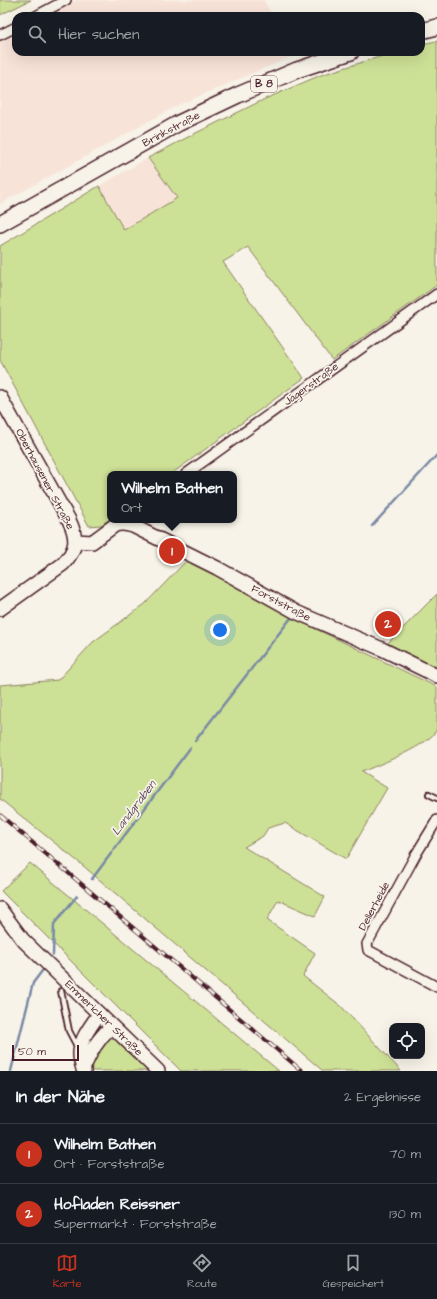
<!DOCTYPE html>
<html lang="de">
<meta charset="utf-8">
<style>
:root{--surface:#171b24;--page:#20242c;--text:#f1f3f6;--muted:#9ea1a6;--line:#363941;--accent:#c8321e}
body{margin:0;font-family:"Architects Daughter",sans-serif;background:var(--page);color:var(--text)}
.controls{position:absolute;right:12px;bottom:12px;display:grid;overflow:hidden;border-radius:8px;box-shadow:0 4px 16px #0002}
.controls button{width:36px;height:36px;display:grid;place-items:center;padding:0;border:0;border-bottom:1px solid var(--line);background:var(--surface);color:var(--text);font:20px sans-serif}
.scale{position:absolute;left:12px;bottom:10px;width:67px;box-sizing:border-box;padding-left:4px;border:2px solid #4a1f2b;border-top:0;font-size:11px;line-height:14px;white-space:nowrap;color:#4a1f2b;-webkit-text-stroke:3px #f7f3e8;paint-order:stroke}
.you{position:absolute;left:220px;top:630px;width:14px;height:14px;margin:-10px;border:3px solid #fff;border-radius:50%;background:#1a73e8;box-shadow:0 0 0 6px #1a73e833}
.badge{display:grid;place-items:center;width:26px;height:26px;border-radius:50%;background:var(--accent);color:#fff;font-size:13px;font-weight:700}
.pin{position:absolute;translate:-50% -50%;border:2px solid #fff;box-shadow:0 1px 4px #0006}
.popup{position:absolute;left:107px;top:471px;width:130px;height:52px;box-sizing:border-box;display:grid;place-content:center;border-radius:8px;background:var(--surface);filter:drop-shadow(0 1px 3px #0005);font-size:13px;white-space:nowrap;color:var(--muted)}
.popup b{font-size:15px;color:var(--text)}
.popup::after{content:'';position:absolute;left:50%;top:100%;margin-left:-8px;border:8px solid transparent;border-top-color:var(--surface)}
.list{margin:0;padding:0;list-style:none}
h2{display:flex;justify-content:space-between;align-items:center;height:52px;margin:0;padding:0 16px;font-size:17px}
h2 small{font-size:13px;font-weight:400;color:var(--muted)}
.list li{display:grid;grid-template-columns:26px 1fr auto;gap:12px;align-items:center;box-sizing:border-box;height:60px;padding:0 16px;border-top:1px solid var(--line)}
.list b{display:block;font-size:15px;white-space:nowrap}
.list p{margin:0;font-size:13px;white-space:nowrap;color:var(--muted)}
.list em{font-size:13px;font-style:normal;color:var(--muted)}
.icon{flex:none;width:22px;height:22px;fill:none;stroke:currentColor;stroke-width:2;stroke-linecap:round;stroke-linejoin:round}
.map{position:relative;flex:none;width:437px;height:1071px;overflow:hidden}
.search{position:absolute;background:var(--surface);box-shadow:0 4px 16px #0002;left:12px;right:12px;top:12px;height:44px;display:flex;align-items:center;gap:10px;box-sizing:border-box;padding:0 14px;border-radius:12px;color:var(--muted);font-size:15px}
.sheet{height:172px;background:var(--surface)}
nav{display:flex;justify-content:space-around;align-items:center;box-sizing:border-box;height:56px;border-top:1px solid var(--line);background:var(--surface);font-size:11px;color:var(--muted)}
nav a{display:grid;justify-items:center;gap:2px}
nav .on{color:var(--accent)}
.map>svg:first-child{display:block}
.built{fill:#f8e3d8}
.green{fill:#cde196;stroke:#8c8060}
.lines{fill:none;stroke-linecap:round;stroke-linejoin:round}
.stream{stroke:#7989a5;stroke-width:2.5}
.lane-casing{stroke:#4a1f2b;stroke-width:8}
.street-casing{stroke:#4a1f2b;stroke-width:12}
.secondary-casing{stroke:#4a1f2b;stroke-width:16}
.primary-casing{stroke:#4a1f2b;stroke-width:18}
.lane{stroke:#f7f3e8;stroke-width:4.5}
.street{stroke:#f7f3e8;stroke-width:9}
.secondary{stroke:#f7f3e8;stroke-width:13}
.primary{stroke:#f7f3e8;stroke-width:15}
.rail-casing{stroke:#4a1f2b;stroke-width:4}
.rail{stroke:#f7f3e8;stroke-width:2.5;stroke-dasharray:8;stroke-linecap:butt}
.labels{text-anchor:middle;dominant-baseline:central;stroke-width:3.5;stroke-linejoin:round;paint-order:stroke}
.shield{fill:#f7f3e8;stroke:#7e5f64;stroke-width:1}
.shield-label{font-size:10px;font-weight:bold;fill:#4a1f2b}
.street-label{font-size:11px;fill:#4a1f2b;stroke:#f7f3e8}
.water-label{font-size:12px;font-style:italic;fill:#5e4b5e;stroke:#f7f3e8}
</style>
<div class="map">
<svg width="437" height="1071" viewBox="0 0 437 1071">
<rect width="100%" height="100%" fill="#f7f3e8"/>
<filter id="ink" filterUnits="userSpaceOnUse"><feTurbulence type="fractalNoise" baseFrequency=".025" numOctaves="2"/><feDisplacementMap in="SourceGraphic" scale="8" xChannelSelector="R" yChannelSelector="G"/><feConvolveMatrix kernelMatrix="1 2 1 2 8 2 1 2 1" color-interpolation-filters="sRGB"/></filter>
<g filter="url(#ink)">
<g class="built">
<polygon points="76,0 264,0 272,16 46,16"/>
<polygon points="16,32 16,52 291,52 293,56 178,105 0,204 0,40"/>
<polygon points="148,158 177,198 124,230 99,186"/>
</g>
<g class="green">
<polygon points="0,0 31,0 0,15"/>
<polygon points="437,41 437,285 332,360 248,247 223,262 304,378 171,474 110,474 110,519 101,525 89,526 0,360 0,246 99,186 124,230 177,198 148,158 190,136 265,99 321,75 395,52 421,52 421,44"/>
<path d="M187 560 295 615V619L437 687C437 698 437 718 437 728 434 744 376 766 361 772L387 788 346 859 285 823 268 828 263 836 244 847 325 897 315 916 278 900 267 920 315 953 303 976 341 1006 401 1071H323L81 864 0 799V685L58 680 93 642 145 604Z"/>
<polygon points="437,594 437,671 386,645"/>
<polygon points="30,863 279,1071 181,1071 1,891"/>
<path d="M111 1036 148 1071H90C92 1058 102 1045 111 1036Z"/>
</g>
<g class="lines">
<g class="stream">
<polyline points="372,526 437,455"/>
<polyline points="195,741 291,618"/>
<polyline points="92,879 190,748"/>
<polyline points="53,955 54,924 77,896"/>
<polyline points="11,1071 33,983 42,971"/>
</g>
<g class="lane-casing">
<g id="lane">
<polyline points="429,794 437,798"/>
<polyline points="61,991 69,1031 78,1048"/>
</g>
</g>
<g class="street-casing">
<g id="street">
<polyline points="36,16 66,0"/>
<polyline points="0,35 16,27"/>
<polyline points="186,474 437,294"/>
<polyline points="437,820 415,856 367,944 368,950 437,987"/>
</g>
</g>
<g class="secondary-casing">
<g id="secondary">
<path d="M0 397 69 520C78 539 77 549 63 564L0 609"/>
<path d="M76 541 92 542 115 525C121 523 127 524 133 526L217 568 296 612 382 649 437 676"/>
<polyline points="0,909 23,940 158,1071"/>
<path d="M83 1069C91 1051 97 1040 111 1027"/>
<path d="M84 1071C82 1066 80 1061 80 1055 79 1040 91 1026 99 1014"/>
</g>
</g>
<g class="primary-casing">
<g id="primary">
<polyline points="421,31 437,27"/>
<polyline points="0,224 179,123 238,95 297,70 351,52"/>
</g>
</g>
<use href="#lane" class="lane"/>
<use href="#street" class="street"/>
<use href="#secondary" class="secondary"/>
<use href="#primary" class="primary"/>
<g class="rail-casing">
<polyline id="rail" points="0,815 302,1071"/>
</g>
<use href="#rail" class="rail"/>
</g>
</g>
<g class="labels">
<rect class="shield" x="251" y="76" width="26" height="16" rx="3"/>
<g class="shield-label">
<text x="264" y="84">B 8</text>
</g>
<g class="street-label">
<text transform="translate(171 129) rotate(-28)">Brinkstraße</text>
<text transform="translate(311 384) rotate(-36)">Jägerstraße</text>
<text transform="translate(45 479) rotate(62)">Oberhausener Straße</text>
<text transform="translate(281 603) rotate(28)">Forststraße</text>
<text transform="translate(374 906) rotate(-62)">Dellerheide</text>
<text transform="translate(104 1018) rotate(44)">Emmericher Straße</text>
</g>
<g class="water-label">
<text transform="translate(134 808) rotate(-53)">Landgraben</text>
</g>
</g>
</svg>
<div class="controls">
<button><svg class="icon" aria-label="locate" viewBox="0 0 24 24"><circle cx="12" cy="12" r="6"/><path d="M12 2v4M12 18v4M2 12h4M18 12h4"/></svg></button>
</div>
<div class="scale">50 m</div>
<div class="you"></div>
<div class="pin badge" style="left:172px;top:551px">1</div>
<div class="popup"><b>Wilhelm Bathen</b>Ort</div>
<div class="pin badge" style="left:388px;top:624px">2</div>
<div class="search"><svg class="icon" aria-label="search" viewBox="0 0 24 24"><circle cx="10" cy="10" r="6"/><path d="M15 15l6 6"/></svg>Hier suchen</div>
</div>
<section class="sheet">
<h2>In der Nähe<small>2 Ergebnisse</small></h2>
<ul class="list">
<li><span class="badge">1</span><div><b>Wilhelm Bathen</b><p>Ort · Forststraße</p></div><em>70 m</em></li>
<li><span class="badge">2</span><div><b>Hofladen Reissner</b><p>Supermarkt · Forststraße</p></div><em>130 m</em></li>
</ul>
</section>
<nav>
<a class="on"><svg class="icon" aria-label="map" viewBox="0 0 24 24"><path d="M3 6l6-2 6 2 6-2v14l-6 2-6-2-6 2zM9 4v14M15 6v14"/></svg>Karte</a>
<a><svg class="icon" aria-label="directions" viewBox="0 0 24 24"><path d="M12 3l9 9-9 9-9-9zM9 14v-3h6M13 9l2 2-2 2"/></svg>Route</a>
<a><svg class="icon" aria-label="saved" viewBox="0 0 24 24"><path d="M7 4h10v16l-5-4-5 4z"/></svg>Gespeichert</a>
</nav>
